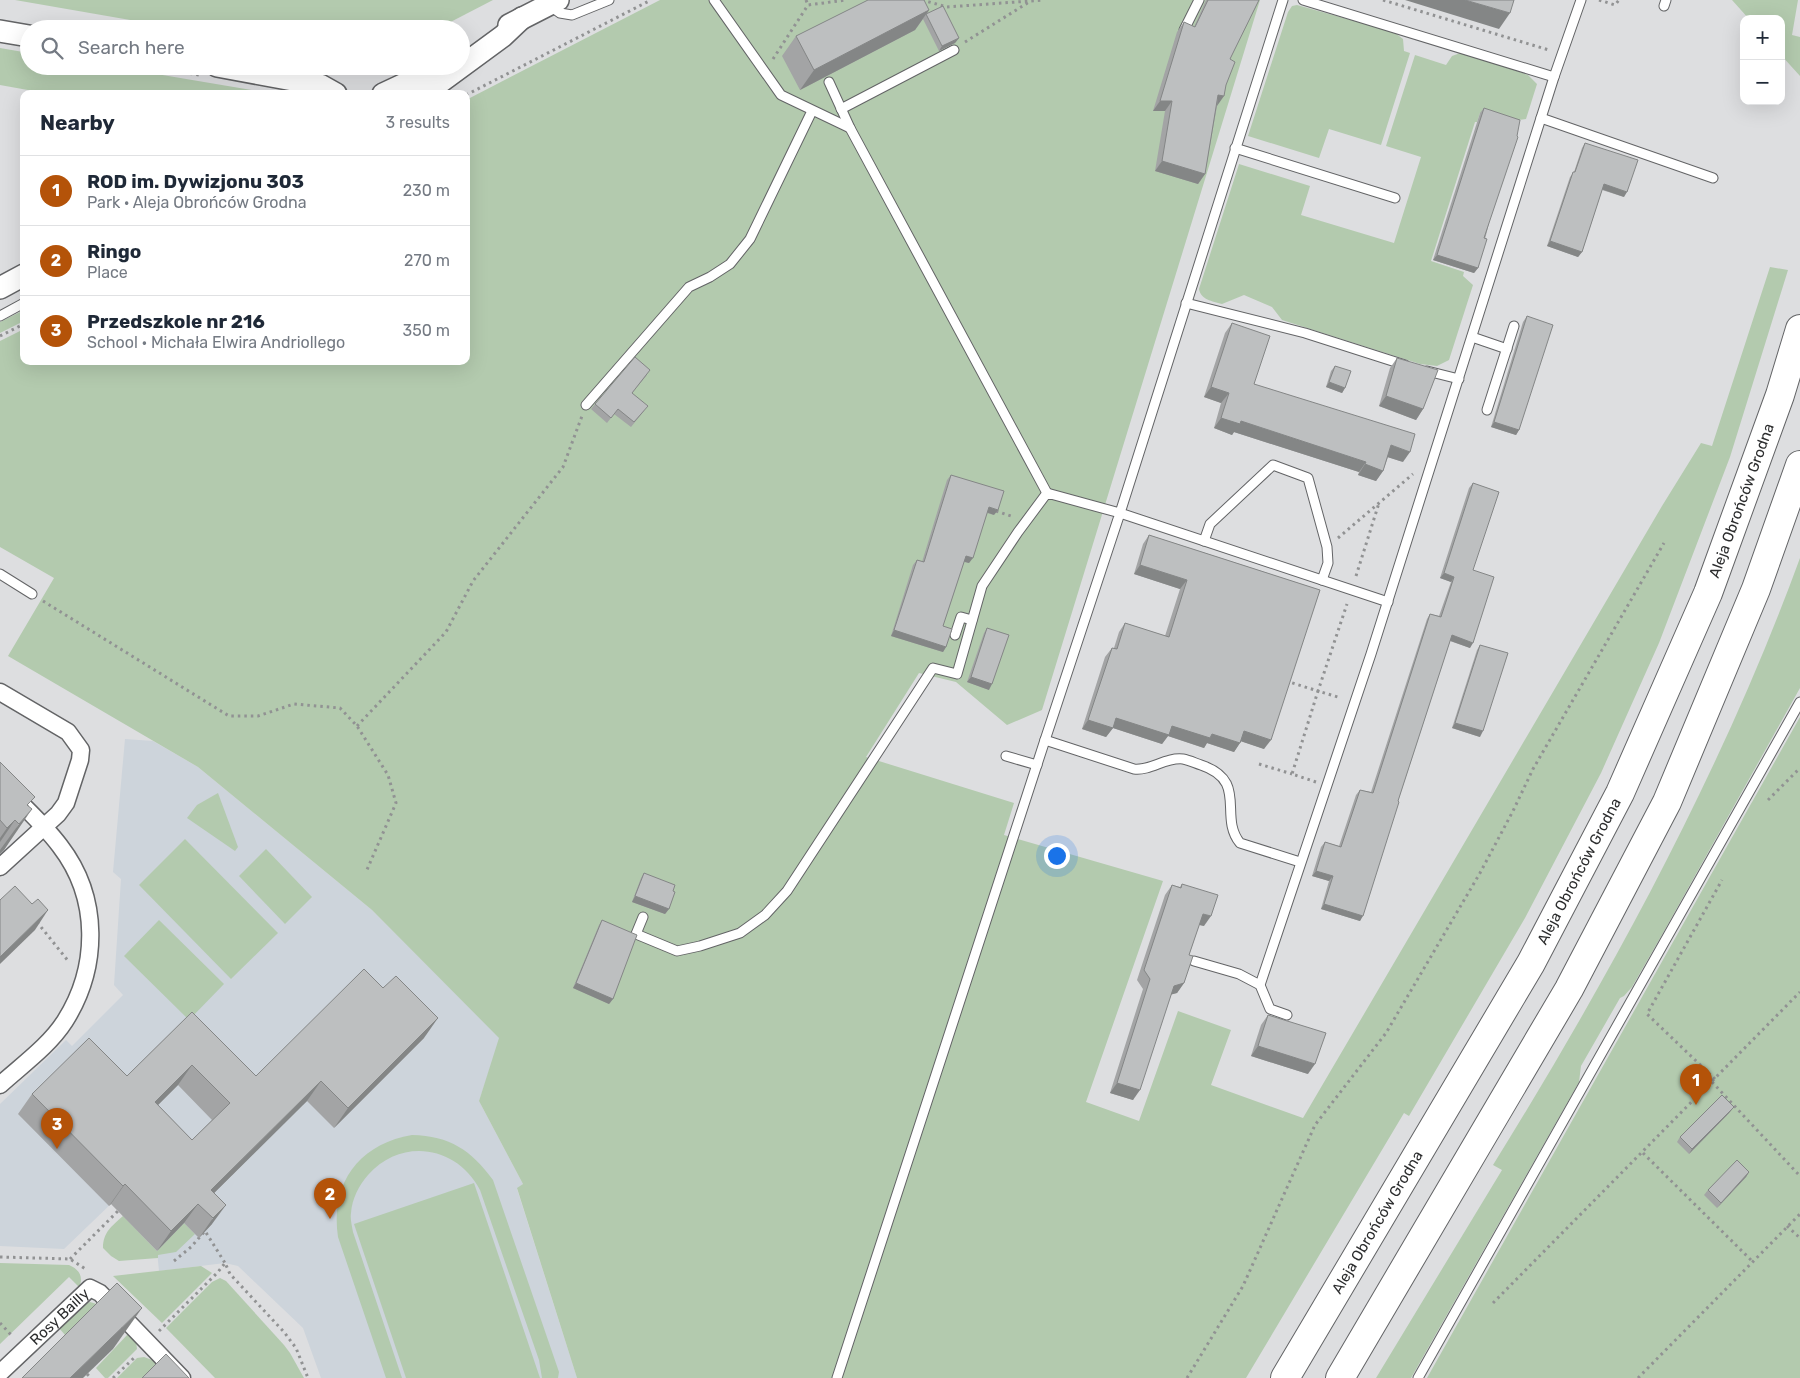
<!DOCTYPE html>
<meta charset="utf-8">
<style>
:root{--surface:#fff;--page:#f6f6f7;--text:#1f2937;--muted:#747a83;--line:#e0e1e3;--accent:#b45309}
body{margin:0;font-family:Rubik,sans-serif;background:var(--page);color:var(--text)}
.controls{position:absolute;right:15px;top:15px;display:grid;overflow:hidden;border-radius:10px;box-shadow:0 5px 20px #0002}
.controls button{width:45px;height:45px;display:grid;place-items:center;padding:0;border:0;border-bottom:1px solid var(--line);background:var(--surface);color:var(--text);font:25px sans-serif}
.you{position:absolute;left:1056px;top:855px;width:18px;height:18px;margin:-12px;border:4px solid #fff;border-radius:50%;background:#1a73e8;box-shadow:0 0 0 8px #1a73e833}
.badge{display:grid;place-items:center;width:32px;height:32px;border-radius:50%;background:var(--accent);color:#fff;font-size:16px;font-weight:700}
.pin{position:absolute;translate:-50% -41px;filter:drop-shadow(0 1px 2px #0008)}
.pin::after{content:'';position:absolute;top:26px;width:18px;height:15px;background:inherit;clip-path:polygon(0 0,100% 0,50% 100%)}
.list{margin:0;padding:0;list-style:none}
h2{display:flex;justify-content:space-between;align-items:center;height:65px;margin:0;padding:0 20px;font-size:21px}
h2 small{font-size:16px;font-weight:400;color:var(--muted)}
.list li{display:grid;grid-template-columns:32px 1fr auto;gap:15px;align-items:center;box-sizing:border-box;height:70px;padding:0 20px;border-top:1px solid var(--line)}
.list b{display:block;font-size:19px;white-space:nowrap}
.list p{margin:0;font-size:16px;white-space:nowrap;color:var(--muted)}
.list em{font-size:16px;font-style:normal;color:var(--muted)}
.icon{flex:none;width:28px;height:28px;fill:none;stroke:currentColor;stroke-width:2;stroke-linecap:round;stroke-linejoin:round}
.map{position:relative;flex:none;width:1800px;height:1378px;overflow:hidden}
.search{position:absolute;background:var(--surface);box-shadow:0 5px 20px #0002;left:20px;top:20px;width:450px;height:55px;display:flex;align-items:center;gap:12px;box-sizing:border-box;padding:0 18px;border-radius:28px;color:var(--muted);font-size:19px}
.panel{position:absolute;background:var(--surface);box-shadow:0 5px 20px #0002;left:20px;top:90px;width:450px;height:275px;border-radius:10px}
.map>svg:first-child{display:block}
.built{fill:#cdd4db}
.green{fill:#b3caae}
.lines{fill:none;stroke-linecap:round;stroke-linejoin:round}
.service-casing{stroke:#636466;stroke-width:11}
.minor-casing{stroke:#636466;stroke-width:19}
.tertiary-casing{stroke:#636466;stroke-width:24}
.motorway-casing{stroke:#636466;stroke-width:30}
.path{stroke:#919293;stroke-width:3;stroke-dasharray:2.5 4;stroke-linecap:butt}
.service{stroke:#fff;stroke-width:9}
.minor{stroke:#fff;stroke-width:16}
.tertiary{stroke:#fff;stroke-width:21}
.motorway{stroke:#fff;stroke-width:28}
.wall{fill:#a3a4a5;fill-rule:evenodd}
.shaded-wall{fill:#848686}
.building{fill:#bdbfc0;stroke:#848686;fill-rule:evenodd}
.labels{text-anchor:middle;dominant-baseline:central;stroke-width:4;stroke-linejoin:round;paint-order:stroke}
.street-label{font-size:15px;fill:#2c2d2e;stroke:#fff}
</style>
<div class="map">
<svg width="1800" height="1378" viewBox="0 0 1800 1378">
<rect width="100%" height="100%" fill="#dddee0"/>
<polygon class="built" points="125,739 153,741 198,767 372,910 500,1038 479,1101 523,1184 517,1189 577,1378 321,1378 303,1328 238,1266 225,1263 159,1271 157,1251 123,1216 151,1188 140,1176 64,1249 0,1246 0,1104 66,1040 72,1046 123,995 114,985 121,879 113,872"/>
<g class="green">
<polygon points="15,0 493,0 437,29 182,29"/>
<polygon points="660,0 1260,0 1042,710 1007,725 956,682 919,673 866,757 1014,803 1004,835 1163,881 1086,1102 1139,1121 1178,1011 1231,1030 1211,1085 1303,1118 1662,506 1701,443 1712,446 1770,267 1788,270 1730,457 1659,643 1601,773 1525,918 1409,1116 1404,1113 1246,1378 577,1378 517,1188 523,1184 479,1101 499,1038 372,910 198,767 8,656 54,578 0,547 0,341 24,329 24,361 466,361 466,100"/>
<polygon points="1732,0 1798,0 1792,35 1800,37 1800,76 1781,55 1781,19 1749,19"/>
<polygon points="1297,5 1394,32 1403,39 1404,51 1410,53 1381,145 1329,129 1319,158 1248,136 1288,12 1292,6"/>
<polygon points="0,48 29,53 29,66 109,66 264,92 265,94 50,94 0,85"/>
<path d="M1463 52 1528 75 1537 84 1526 119 1519 120 1480 113 1477 122H1475L1431 261 1464 272 1463 276 1473 285 1449 360 1437 366 1420 364 1282 320 1272 307 1244 295 1222 304C1212 301 1201 300 1199 289L1239 164 1310 186 1301 215 1394 243 1421 157 1386 146 1415 55 1446 65 1452 56Z"/>
<polygon points="24,310 24,321 0,333 0,322"/>
<path d="M1800 558V688L1663 933 1632 987 1624 996 1620 998 1581 1066 1579 1082 1411 1378H1376L1502 1170 1493 1165C1612 973 1722 771 1800 558Z"/>
<polygon points="1800,717 1800,1378 1427,1378"/>
<polygon points="218,793 238,847 235,851 187,818 197,805"/>
<polygon points="185,839 278,933 231,979 139,885"/>
<polygon points="266,849 312,897 285,924 239,876"/>
<polygon points="159,920 224,984 189,1020 124,956"/>
<path d="M412 1135C450 1136 471 1150 493 1180L559 1372 558 1378H542L539 1360 480 1190C457 1146 402 1137 368 1175 359 1185 352 1199 351 1213 350 1219 352 1226 353 1232L402 1378H386L338 1237C330 1183 359 1144 412 1135Z"/>
<polygon points="474,1183 540,1378 406,1378 354,1224"/>
<path d="M123 1216 157 1251 184 1223 195 1234 176 1252 158 1255V1258L119 1261 111 1256 103 1248C103 1232 112 1226 123 1216Z"/>
<path d="M0 1263 69 1265C79 1269 84 1277 79 1287L69 1277 0 1344Z"/>
<polygon points="201,1266 212,1273 162,1323 113,1276"/>
<polygon points="220,1278 226,1281 284,1345 290,1353 304,1378 215,1378 166,1328 212,1282"/>
<polygon points="90,1302 100,1305 71,1342 59,1328 82,1305"/>
<polygon points="128,1334 136,1341 137,1349 108,1378 105,1378 96,1368"/>
<polygon points="144,1357 155,1361 173,1378 117,1378 137,1358"/>
</g>
<g class="lines">
<g class="service-casing">
<g id="service">
<polyline points="714,0 781,95 850,128"/>
<polyline points="1283,0 1120,513 1388,602"/>
<polyline points="1303,0 1554,77"/>
<polyline points="549,5 560,13 572,15 609,0"/>
<polyline points="1664,6 1666,0"/>
<polyline points="1184,30 1199,0"/>
<polyline points="829,82 850,128 1047,493"/>
<polyline points="841,109 954,50"/>
<polyline points="1541,118 1713,178"/>
<polyline points="1235,148 1395,198"/>
<polyline points="1186,303 1305,333 1405,365"/>
<polyline points="0,316 24,303"/>
<polyline points="1472,337 1507,349"/>
<polyline points="1427,371 1459,379"/>
<polyline points="586,405 689,287 710,277 730,264 750,239 812,111"/>
<polyline points="1487,410 1514,326"/>
<polyline points="1204,541 1210,524 1273,465 1308,478 1327,547 1328,563 1322,580"/>
<polyline points="0,574 32,594"/>
<polyline points="955,635 961,617 972,620"/>
<polyline points="1006,756 1037,765"/>
<path d="M643 917 636 934 677 951 700 946 740 933 765 915 787 891 933 668 957 674 982 586 1018 532 1047 493 1120 513 1045 740 1134 769C1151 771 1165 757 1183 759 1189 760 1195 763 1201 765 1249 781 1218 816 1240 843L1300 862"/>
<polyline points="1194,961 1239,974 1260,985 1270,1009 1287,1015"/>
<polyline points="1260,985 1371,654 1554,77 1581,0"/>
<polyline points="837,1378 1045,740"/>
<polyline points="1418,1378 1800,702"/>
</g>
</g>
<g class="minor-casing">
<g id="minor">
<polyline points="0,692 68,732 81,750 80,760 66,803 58,814 0,867"/>
<path d="M0 783C20 803 43 823 60 846 100 898 99 967 65 1021 49 1046 22 1065 0 1085"/>
<path id="s1" d="M0 1373 90 1288 100 1293 182 1378"/>
</g>
</g>
<g class="tertiary-casing">
<g id="tertiary">
<polyline points="509,25 558,0"/>
<polyline points="0,31 29,36"/>
<polyline points="217,66 320,85 336,94"/>
<polyline points="383,94 415,79 436,66"/>
<polyline points="424,94 503,36 522,18"/>
<polyline points="0,288 24,275"/>
</g>
</g>
<g class="motorway-casing">
<g id="motorway">
<path id="s2" d="M1285 1378 1531 963 1620 793 1708 593 1780 395 1800 329"/>
<polyline points="1340,1378 1569,989 1667,802 1756,589 1800,465"/>
</g>
</g>
<g class="path">
<polyline points="806,0 808,5"/>
<polyline points="922,0 947,7 1044,0"/>
<polyline points="1383,0 1549,50"/>
<polyline points="1599,0 1615,5 1619,0"/>
<polyline points="965,42 1029,2"/>
<polyline points="773,59 808,5 846,0"/>
<polyline points="145,66 199,75"/>
<polyline points="466,95 651,0"/>
<polyline points="0,336 24,324"/>
<polyline points="996,511 1014,517"/>
<polyline points="1338,538 1413,474"/>
<polyline points="1356,576 1379,503"/>
<polyline points="43,601 229,716 258,716 294,704 340,708 357,726 388,775 396,803 366,872"/>
<polyline points="1286,681 1318,691 1347,604"/>
<polyline points="357,726 446,632 473,581 563,467 582,416"/>
<polyline points="1259,764 1292,774"/>
<polyline points="1316,782 1292,774 1318,691 1341,698"/>
<polyline points="1768,800 1800,768"/>
<polyline points="37,922 69,962"/>
<polyline points="1715,1079 1647,1014 1722,880"/>
<polyline points="1712,1082 1800,1176"/>
<polyline points="1643,1153 1753,1262"/>
<polyline points="1787,1226 1800,1238"/>
<polyline points="0,1257 70,1259 87,1270"/>
<polyline points="70,1259 121,1208"/>
<polyline points="174,1261 191,1247 205,1231 225,1263"/>
<polyline points="1493,1303 1800,992"/>
<polyline points="0,1323 13,1337"/>
<polyline points="159,1331 218,1272 225,1263 230,1274 284,1332 296,1348 308,1378"/>
<polyline points="87,1374 91,1378"/>
<polyline points="113,1378 136,1356"/>
<polyline points="1187,1378 1243,1286 1315,1125 1386,1033 1480,873 1513,811 1533,769 1664,543"/>
<polyline points="1638,1378 1800,1214"/>
</g>
<use href="#service" class="service"/>
<use href="#minor" class="minor"/>
<use href="#tertiary" class="tertiary"/>
<use href="#motorway" class="motorway"/>
</g>
<g class="wall">
<polygon points="1206,0 1259,0 1230,59 1217,106 1205,174 1198,184 1155,171 1165,111 1153,111 1177,32 1184,22 1194,27"/>
<polygon points="929,10 927,14 959,38 955,43 939,51 923,19 915,30 800,90 782,56 796,36"/>
<polygon points="1484,108 1489,223 1478,268 1474,273 1433,260 1480,113"/>
<polygon points="1585,143 1624,197 1602,190 1582,252 1578,257 1547,246 1570,177 1574,172 1582,148"/>
<polygon points="1527,316 1519,430 1516,435 1491,427 1523,322"/>
<polygon points="1232,323 1254,384 1403,462 1388,457 1383,471 1376,481 1358,475 1359,472 1234,432 1232,435 1214,428 1221,403 1204,397 1225,333"/>
<polygon points="1397,358 1423,409 1416,420 1379,406 1390,368"/>
<polygon points="1335,366 1345,388 1342,393 1326,387 1331,371"/>
<polygon points="647,375 632,393 644,411 631,427 614,414 607,423 591,409 595,404"/>
<polygon points="951,475 994,515 987,513 969,563 964,562 943,626 946,647 943,652 891,636 913,565 917,560 922,562 947,480"/>
<polygon points="1473,483 1473,570 1470,648 1450,641 1398,801 1360,921 1321,909 1329,881 1312,876 1321,847 1325,842 1339,846 1356,795 1360,790 1371,792 1427,619 1430,614 1439,616 1451,582 1440,578 1469,488"/>
<polygon points="1149,535 1320,590 1264,749 1241,741 1234,752 1207,743 1204,748 1168,736 1162,744 1113,728 1106,737 1082,729 1105,657 1112,648 1114,648 1119,632 1125,623 1165,636 1180,589 1134,574 1143,544"/>
<polygon points="987,628 989,690 967,682 984,633"/>
<polygon points="1480,645 1480,737 1452,728 1477,650"/>
<polygon points="0,762 29,806 4,850 0,854"/>
<polygon points="644,873 673,891 669,909 665,914 632,902 641,878"/>
<polygon points="1182,884 1204,926 1199,925 1189,955 1184,983 1177,993 1171,994 1133,1100 1110,1093 1143,989 1137,980 1165,895 1172,885 1180,887"/>
<polygon points="602,920 613,999 609,1004 573,988 599,925"/>
<path d="M192 1012 256 1076 424 1038 334 1128 307 1101 214 1193 212 1224 199 1238 184 1223 157 1251 111 1204 109 1206 18 1114 32 1094 127 1076ZM178 1085 212 1120 192 1140 158 1105Z"/>
<polygon points="1268,1015 1308,1074 1251,1056 1261,1025"/>
<polygon points="1730,1112 1689,1154 1677,1142 1680,1137"/>
<polygon points="1749,1172 1746,1177 1717,1208 1704,1195 1708,1190"/>
</g>
<g class="shaded-wall">
<polygon points="1405,0 1465,0 1510,13 1499,29"/>
<polygon points="929,10 915,30 800,90 814,70"/>
<polygon points="959,38 955,43 939,51 942,46"/>
<polygon points="1218,95 1224,96 1217,106"/>
<polygon points="1160,101 1172,101 1165,111 1153,111"/>
<polygon points="1162,161 1205,174 1198,184 1155,171"/>
<polygon points="1604,184 1627,192 1624,197 1601,189"/>
<polygon points="1550,241 1582,252 1578,257 1547,246"/>
<polygon points="1437,255 1478,268 1474,273 1433,260"/>
<polygon points="1329,382 1345,388 1342,393 1326,387"/>
<polygon points="1211,387 1229,393 1221,403 1204,397"/>
<polygon points="1386,396 1423,409 1416,420 1379,406"/>
<polygon points="1221,418 1241,421 1366,462 1359,472 1234,432 1232,435 1214,428"/>
<polygon points="1494,422 1519,430 1516,435 1491,427"/>
<polygon points="1391,445 1410,452 1403,462 1384,456"/>
<polygon points="1365,464 1383,471 1376,481 1358,475"/>
<polygon points="989,507 998,510 994,515 986,512"/>
<polygon points="966,556 973,558 969,563 962,561"/>
<polygon points="1140,565 1187,580 1180,589 1134,574"/>
<polygon points="1444,573 1454,577 1451,582 1440,578"/>
<polygon points="894,630 946,647 943,652 891,636"/>
<polygon points="1452,635 1473,643 1470,648 1448,640"/>
<polygon points="971,677 992,684 989,690 967,682"/>
<polygon points="1116,718 1172,726 1212,734 1240,743 1234,752 1207,743 1204,748 1168,736 1162,744 1113,728 1106,737 1082,729 1088,720"/>
<polygon points="1455,723 1483,731 1480,737 1452,728"/>
<polygon points="1244,731 1271,740 1264,749 1237,740"/>
<polygon points="32,809 4,850 0,854 0,850 19,824"/>
<polygon points="15,820 0,842 0,838 7,828"/>
<polygon points="1316,871 1333,876 1329,881 1312,876"/>
<polygon points="635,896 669,909 665,914 632,902"/>
<polygon points="1324,904 1363,916 1360,921 1321,909"/>
<polygon points="48,910 35,930 0,964 0,957"/>
<polygon points="1203,914 1211,916 1204,926 1196,924"/>
<polygon points="576,983 613,999 609,1004 573,988"/>
<polygon points="1184,983 1177,993 1166,996 1174,986"/>
<polygon points="438,1018 424,1038 334,1128 348,1108"/>
<polygon points="1258,1046 1315,1064 1308,1074 1251,1056"/>
<polygon points="192,1065 178,1085 141,1122 155,1102"/>
<polygon points="321,1081 307,1101 201,1206 211,1190"/>
<polygon points="1117,1083 1140,1090 1133,1100 1110,1093"/>
<polygon points="1734,1107 1730,1112 1689,1154 1692,1149"/>
<polygon points="1749,1172 1746,1177 1717,1208 1721,1203"/>
<polygon points="125,1184 111,1204 109,1206 123,1186"/>
<polygon points="198,1204 184,1223 157,1251 171,1231"/>
<polygon points="226,1205 212,1224 199,1238 213,1218"/>
<polygon points="142,1308 113,1349 83,1378 70,1378"/>
</g>
<g class="building">
<polygon points="868,0 924,0 929,10 814,70 796,36"/>
<polygon points="1208,0 1259,0 1230,59 1235,62 1226,85 1224,96 1218,95 1205,174 1162,161 1172,101 1160,101 1184,22 1195,27"/>
<polygon points="1465,0 1514,0 1510,13"/>
<polygon points="943,6 959,38 942,46 926,14"/>
<polygon points="1484,108 1520,120 1517,136 1518,137 1489,223 1484,238 1487,239 1478,268 1437,255"/>
<polygon points="1585,143 1638,160 1627,192 1604,184 1582,252 1550,241 1573,172 1575,172"/>
<polygon points="1527,316 1553,325 1519,430 1494,422"/>
<polygon points="1232,323 1270,336 1254,384 1415,434 1410,452 1391,445 1383,471 1365,464 1366,462 1241,421 1240,424 1221,418 1229,393 1211,387"/>
<polygon points="635,357 650,370 632,393 648,406 634,422 618,409 611,418 595,404"/>
<polygon points="1397,358 1438,370 1423,409 1386,396"/>
<polygon points="1335,366 1351,371 1345,388 1329,382"/>
<polygon points="951,475 1004,491 998,510 989,507 973,558 966,556 943,626 952,629 946,647 894,630 917,560 924,562"/>
<polygon points="1473,483 1499,492 1473,570 1494,577 1473,643 1452,635 1398,801 1399,802 1363,916 1324,904 1333,876 1316,871 1325,842 1341,847 1360,790 1373,793 1430,614 1441,617 1454,577 1444,573"/>
<polygon points="1149,535 1320,590 1271,740 1244,731 1240,743 1212,734 1210,738 1172,726 1169,735 1116,718 1113,728 1088,720 1112,648 1117,649 1125,623 1169,637 1187,580 1140,565"/>
<polygon points="987,628 1009,635 992,684 971,677"/>
<polygon points="1480,645 1508,653 1483,731 1455,723"/>
<polygon points="0,762 35,797 27,805 32,809 19,824 15,820 7,828 0,820"/>
<polygon points="644,873 675,885 673,891 675,892 669,909 635,896"/>
<polygon points="1182,884 1218,895 1211,916 1203,914 1189,955 1193,956 1184,983 1174,986 1140,1090 1117,1083 1150,979 1144,970 1172,885 1181,888"/>
<polygon points="15,886 32,904 38,899 48,910 0,957 0,900"/>
<polygon points="602,920 637,935 613,999 576,983"/>
<path d="M364 969 383 988 396 976 438 1018 348 1108 321 1081 211 1190 226 1205 213 1218 198 1204 171 1231 125 1184 123 1186 32 1094 89 1038 127 1076 192 1012 256 1076ZM192 1065 230 1103 192 1140 155 1102Z"/>
<polygon points="1268,1015 1326,1033 1315,1064 1258,1046"/>
<polygon points="1722,1095 1734,1107 1692,1149 1680,1137"/>
<polygon points="1737,1160 1749,1172 1721,1203 1708,1190"/>
<polygon points="117,1283 142,1308 70,1378 22,1378"/>
<polygon points="166,1354 189,1378 142,1378"/>
</g>
<g class="labels">
<g class="street-label">
<text stroke="none"><textPath href="#s2" startOffset="991">Aleja Obrońców Grodna</textPath></text>
<text stroke="none"><textPath href="#s2" startOffset="586">Aleja Obrońców Grodna</textPath></text>
<text stroke="none"><textPath href="#s2" startOffset="181">Aleja Obrońców Grodna</textPath></text>
<text stroke="none"><textPath href="#s1" startOffset="82">Rosy Bailly</textPath></text>
</g>
</g>
</svg>
<div class="controls">
<button>+</button>
<button>−</button>
</div>
<div class="you"></div>
<div class="pin badge" style="left:1696px;top:1105px">1</div>
<div class="pin badge" style="left:330px;top:1219px">2</div>
<div class="pin badge" style="left:57px;top:1149px">3</div>
<div class="search"><svg class="icon" aria-label="search" viewBox="0 0 24 24"><circle cx="10" cy="10" r="6"/><path d="M15 15l6 6"/></svg>Search here</div>
<section class="panel">
<h2>Nearby<small>3 results</small></h2>
<ul class="list">
<li><span class="badge">1</span><div><b>ROD im. Dywizjonu 303</b><p>Park · Aleja Obrońców Grodna</p></div><em>230 m</em></li>
<li><span class="badge">2</span><div><b>Ringo</b><p>Place</p></div><em>270 m</em></li>
<li><span class="badge">3</span><div><b>Przedszkole nr 216</b><p>School · Michała Elwira Andriollego</p></div><em>350 m</em></li>
</ul>
</section>
</div>
